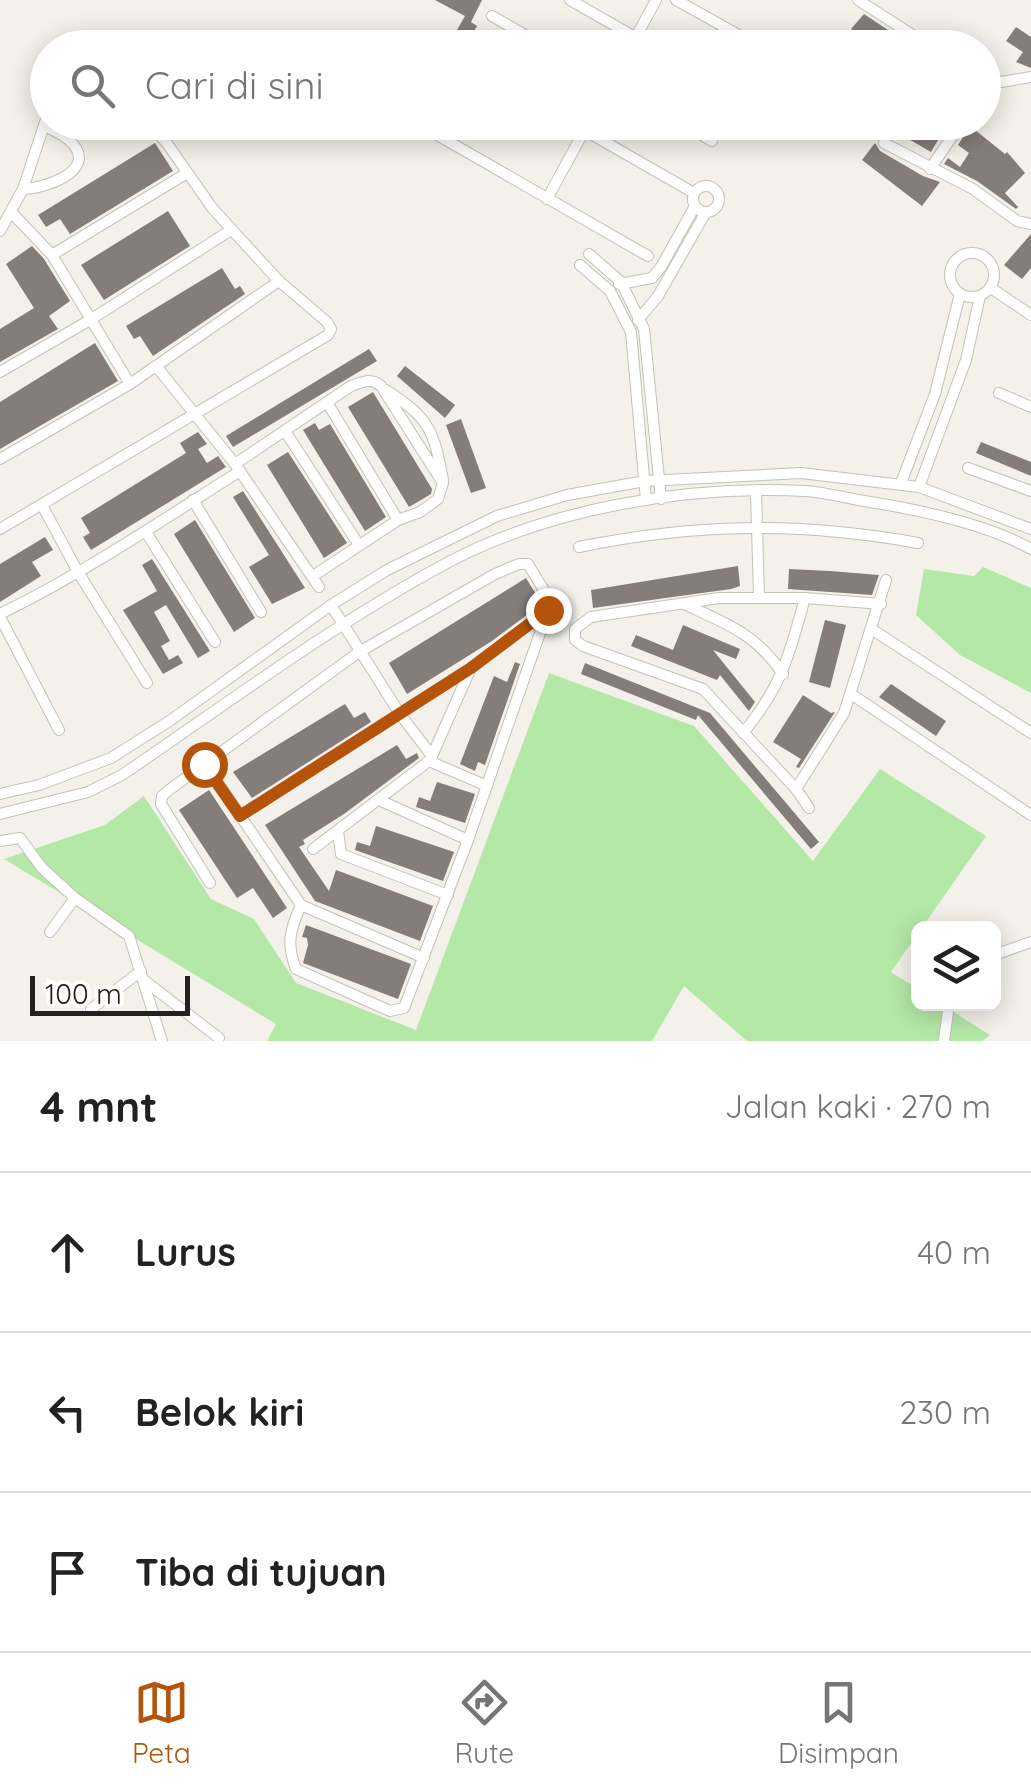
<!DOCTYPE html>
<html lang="id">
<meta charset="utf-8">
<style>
:root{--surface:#fff;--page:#f6f6f6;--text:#222;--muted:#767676;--line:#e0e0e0;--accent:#b45309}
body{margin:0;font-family:Quicksand,sans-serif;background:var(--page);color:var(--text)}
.controls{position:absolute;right:30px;bottom:30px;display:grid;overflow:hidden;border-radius:15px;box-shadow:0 5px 25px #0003}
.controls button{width:90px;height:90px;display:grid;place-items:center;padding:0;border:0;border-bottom:2px solid var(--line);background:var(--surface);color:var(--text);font:50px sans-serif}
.scale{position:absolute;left:30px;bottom:25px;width:160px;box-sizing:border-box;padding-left:10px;border:5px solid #22211e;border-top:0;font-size:28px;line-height:35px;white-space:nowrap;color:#22211e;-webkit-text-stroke:8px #fffefd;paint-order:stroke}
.stop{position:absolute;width:30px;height:30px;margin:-22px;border:8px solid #b45309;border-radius:50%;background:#fff}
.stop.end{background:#b45309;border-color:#fff;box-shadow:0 2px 10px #0008}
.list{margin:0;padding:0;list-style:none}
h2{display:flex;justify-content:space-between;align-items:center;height:130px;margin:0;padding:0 40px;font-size:42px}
h2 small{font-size:32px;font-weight:400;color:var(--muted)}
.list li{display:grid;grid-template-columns:65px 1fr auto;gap:30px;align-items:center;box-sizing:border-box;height:160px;padding:0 40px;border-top:2px solid var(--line)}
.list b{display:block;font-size:38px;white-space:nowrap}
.list em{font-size:32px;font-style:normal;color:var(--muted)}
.icon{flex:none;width:55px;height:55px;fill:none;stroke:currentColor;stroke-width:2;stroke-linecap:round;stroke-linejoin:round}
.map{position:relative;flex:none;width:1031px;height:1041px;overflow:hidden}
.search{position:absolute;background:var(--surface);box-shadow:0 5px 25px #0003;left:30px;right:30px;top:30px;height:110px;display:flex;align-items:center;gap:25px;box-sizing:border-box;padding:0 35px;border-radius:55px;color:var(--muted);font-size:38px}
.sheet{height:610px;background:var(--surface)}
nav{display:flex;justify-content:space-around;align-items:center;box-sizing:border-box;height:140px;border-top:2px solid var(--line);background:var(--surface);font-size:28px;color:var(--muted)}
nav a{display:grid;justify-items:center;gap:5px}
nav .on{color:var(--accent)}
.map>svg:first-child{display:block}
.green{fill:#b4e8a7}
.building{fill:#857d7a}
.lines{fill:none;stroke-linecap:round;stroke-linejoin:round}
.minor-casing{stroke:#c3c1b9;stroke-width:12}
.minor{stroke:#fff;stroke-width:10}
.route{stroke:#b45309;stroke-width:12}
</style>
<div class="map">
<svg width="1031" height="1041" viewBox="0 0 1031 1041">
<rect width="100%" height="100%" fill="#f3f1e9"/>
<g class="green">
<polygon points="983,567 1031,588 1031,693 960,655 916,615 924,569 974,576"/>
<polygon points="549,673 694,726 813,861 880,769 986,836 891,972 918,989 918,1004 941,1004 990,1035 982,1041 747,1041 684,986 652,1041 267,1041 276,1024 4,859 105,825 144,796 211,899 254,919 296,983 416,1030"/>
</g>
<g class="building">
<polygon points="435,0 482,0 471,22 477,26 470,38 457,30 465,16"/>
<polygon points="864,14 888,30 873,47 851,29"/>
<polygon points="1016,27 1031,37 1031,68 1016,62 1023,52 1006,41"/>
<polygon points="905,122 938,122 945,128 931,152 900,134"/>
<polygon points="970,126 1005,154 1007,152 1025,173 1005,193 1018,207 1016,209 977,181 944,164 948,158 960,167 969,153 958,145"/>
<polygon points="155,143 173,171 70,234 60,219 46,227 38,215"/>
<polygon points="875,143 880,151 923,176 940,182 922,206 862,160"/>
<polygon points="168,211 190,246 104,300 81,265"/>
<polygon points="1031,234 1031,268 1022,279 1004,265"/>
<polygon points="32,246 44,259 70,301 49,316 58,329 0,362 0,329 34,308 6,264"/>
<polygon points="222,268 235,289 240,286 245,294 153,356 140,336 134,339 126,326"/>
<polygon points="95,343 118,381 0,449 0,402"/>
<polygon points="369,349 377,361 233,447 226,436"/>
<polygon points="405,366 455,405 445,418 397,376"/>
<polygon points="373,392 432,489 431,494 409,507 348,407"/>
<polygon points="461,419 486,488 471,493 446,425"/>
<polygon points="315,423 319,430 330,424 386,517 365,531 303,430"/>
<polygon points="198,432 207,444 198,449 207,463 218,456 226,467 91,550 83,537 90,533 81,518 186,453 180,443"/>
<polygon points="981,442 1031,462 1031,476 976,453"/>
<polygon points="288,452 347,543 324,558 267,465"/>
<polygon points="243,491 305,588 272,604 249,567 269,555 233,497"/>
<polygon points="195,520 255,618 234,632 174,534"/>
<polygon points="45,537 53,550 32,562 41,576 0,602 0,564"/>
<polygon points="152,559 210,651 198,658 166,605 154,612 170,641 161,646 169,660 178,655 183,663 163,674 123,610 157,591 142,565"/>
<polygon points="738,566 740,586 731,589 593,608 591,590"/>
<polygon points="789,569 830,571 879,575 872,595 788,589"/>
<polygon points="526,578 539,599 539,606 492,641 407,694 389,663"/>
<polygon points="825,620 846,625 830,688 809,682"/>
<polygon points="683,625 740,649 736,659 713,650 755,702 749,711 720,675 717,680 631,646 636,635 673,650"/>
<polygon points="515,662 520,664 485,765 478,762 475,771 460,764 494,676 507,682"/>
<polygon points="585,663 710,713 819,842 811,849 698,715 696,720 581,674"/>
<polygon points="891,684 946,721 936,736 879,697"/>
<polygon points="803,695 831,713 835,712 799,768 796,767 801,759 773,742"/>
<polygon points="345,704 354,718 365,712 371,722 252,798 233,772"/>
<polygon points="397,745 406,759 417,753 419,758 344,814 303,840 305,844 299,847 329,891 336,870 433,906 420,941 315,901 265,825"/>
<polygon points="437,782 475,794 465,823 416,807 419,797 430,801"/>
<polygon points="209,790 287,908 273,918 253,888 237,898 179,810"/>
<polygon points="376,826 454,852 443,881 355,850 357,842 370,846"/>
<polygon points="306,925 411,964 398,999 303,963 308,945 307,938 302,937"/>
</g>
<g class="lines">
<g class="minor-casing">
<g id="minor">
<polyline points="570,0 654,48"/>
<polyline points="676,0 762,48"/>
<polyline points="858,0 933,48"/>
<polyline points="492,16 548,48"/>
<polyline points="630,48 656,0"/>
<polyline points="984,77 1001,82 1031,77"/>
<polyline points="570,122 694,193"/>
<polyline points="680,122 712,141"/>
<polyline points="432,132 648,256"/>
<polyline points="884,143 973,189 1017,221 1031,224"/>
<polyline points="930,169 962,122"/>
<circle cx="706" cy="199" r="13"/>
<path d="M23 189C42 189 97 172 73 144 67 136 54 131 45 126"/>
<polyline points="547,199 589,122"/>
<polyline points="12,213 52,255 130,384"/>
<polyline points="0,231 23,189 48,113"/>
<circle cx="972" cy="275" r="22"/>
<polyline points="589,254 621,282 644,329 661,499"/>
<polyline points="52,255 187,173"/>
<polyline points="580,265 610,291 631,332 646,500"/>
<polyline points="619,284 652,278 661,267 695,206"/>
<polyline points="991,288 1031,315"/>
<polyline points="638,320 658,296 706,212"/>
<polyline points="156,366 235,464 319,587"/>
<polyline points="0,372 90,320 231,230"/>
<path d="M386 390C429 418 434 430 443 480"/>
<polyline points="999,393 1031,407"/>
<polyline points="328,404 398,520"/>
<polyline points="285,431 359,545"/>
<polyline points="0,459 130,384 279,281 213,209 166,142 147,122"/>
<path d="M235 464 351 386C363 382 371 377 381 386L443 483 438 499 420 512 398 520 313 576"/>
<polyline points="968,468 1031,491"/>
<polyline points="901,483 935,394 960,294"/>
<polyline points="919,487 966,360 980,296"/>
<polyline points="756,492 759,597"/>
<polyline points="193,500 261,612"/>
<polyline points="43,507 78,572 147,683"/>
<polyline points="0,529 328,335 331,329 327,322 279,281"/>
<polyline points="146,532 215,642"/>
<path d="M579 547C696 523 801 522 918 543"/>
<path d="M684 604C727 624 755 633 783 674"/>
<polyline points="331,605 400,714 432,756 429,761"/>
<path d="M0 614C84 573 161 521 240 471"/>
<polyline points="0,617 59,730"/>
<polyline points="873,630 1031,733"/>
<polyline points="851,694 1031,815"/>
<path d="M743 733C782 686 789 656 805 598"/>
<polyline points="432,756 470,670"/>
<polyline points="429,761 487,786"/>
<path d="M205 764 301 905C290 930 286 943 296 969L390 1011 404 1008 468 840 548 610V597L528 564H519L495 574 359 652 169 790 162 796 161 804 210 883"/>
<polyline points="796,789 844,713 886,580"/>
<polyline points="0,794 39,785 111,758 171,720 331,605 387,570 497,516 567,495 645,481 801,473 919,487 1031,529"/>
<polyline points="379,800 468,840"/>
<polyline points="809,808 796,789 703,689 583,646 575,640 575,629 591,617 719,598 805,598 881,604"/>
<path d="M0 814 88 792 122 775C228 703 332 625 445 564 548 508 689 485 805 491 824 492 845 498 864 501 915 509 987 524 1031 549"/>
<polyline points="241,815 471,668 547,611"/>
<polyline points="338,831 341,854 448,895"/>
<polyline points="0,841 20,838 42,868 75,898 129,936 162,1041"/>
<polyline points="313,849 429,761"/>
<polyline points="301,905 424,958"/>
<polyline points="50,932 75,898"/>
<polyline points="994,955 1031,942"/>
<polyline points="145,981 219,1038"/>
<polyline points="91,1009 141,971"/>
<polyline points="944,1041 949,1004"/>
</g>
</g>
<use href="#minor" class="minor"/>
</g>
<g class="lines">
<polyline class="route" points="204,764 240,816 471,668 548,610"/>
</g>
</svg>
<div class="controls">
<button><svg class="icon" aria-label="layers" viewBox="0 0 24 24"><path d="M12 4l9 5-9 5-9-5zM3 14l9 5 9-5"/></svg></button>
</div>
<div class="scale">100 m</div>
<div class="stop" style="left:204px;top:764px"></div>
<div class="stop end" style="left:548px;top:610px"></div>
<div class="search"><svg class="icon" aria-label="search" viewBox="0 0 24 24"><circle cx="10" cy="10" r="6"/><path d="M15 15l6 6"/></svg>Cari di sini</div>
</div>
<section class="sheet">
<h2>4 mnt<small>Jalan kaki · 270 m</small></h2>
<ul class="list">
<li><svg class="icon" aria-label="ahead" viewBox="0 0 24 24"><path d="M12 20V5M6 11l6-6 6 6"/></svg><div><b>Lurus</b></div><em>40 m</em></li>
<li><svg class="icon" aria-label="left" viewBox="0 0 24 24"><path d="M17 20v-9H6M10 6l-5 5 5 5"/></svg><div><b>Belok kiri</b></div><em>230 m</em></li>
<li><svg class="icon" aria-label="arrive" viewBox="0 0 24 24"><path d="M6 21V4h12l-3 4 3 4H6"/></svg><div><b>Tiba di tujuan</b></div></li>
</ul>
</section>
<nav>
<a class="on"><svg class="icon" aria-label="map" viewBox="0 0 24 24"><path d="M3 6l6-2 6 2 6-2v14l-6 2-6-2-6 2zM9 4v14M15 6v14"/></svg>Peta</a>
<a><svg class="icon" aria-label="directions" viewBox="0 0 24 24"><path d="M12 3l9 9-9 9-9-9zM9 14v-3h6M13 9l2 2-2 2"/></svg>Rute</a>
<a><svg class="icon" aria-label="saved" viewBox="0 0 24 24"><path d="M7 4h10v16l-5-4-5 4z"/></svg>Disimpan</a>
</nav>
